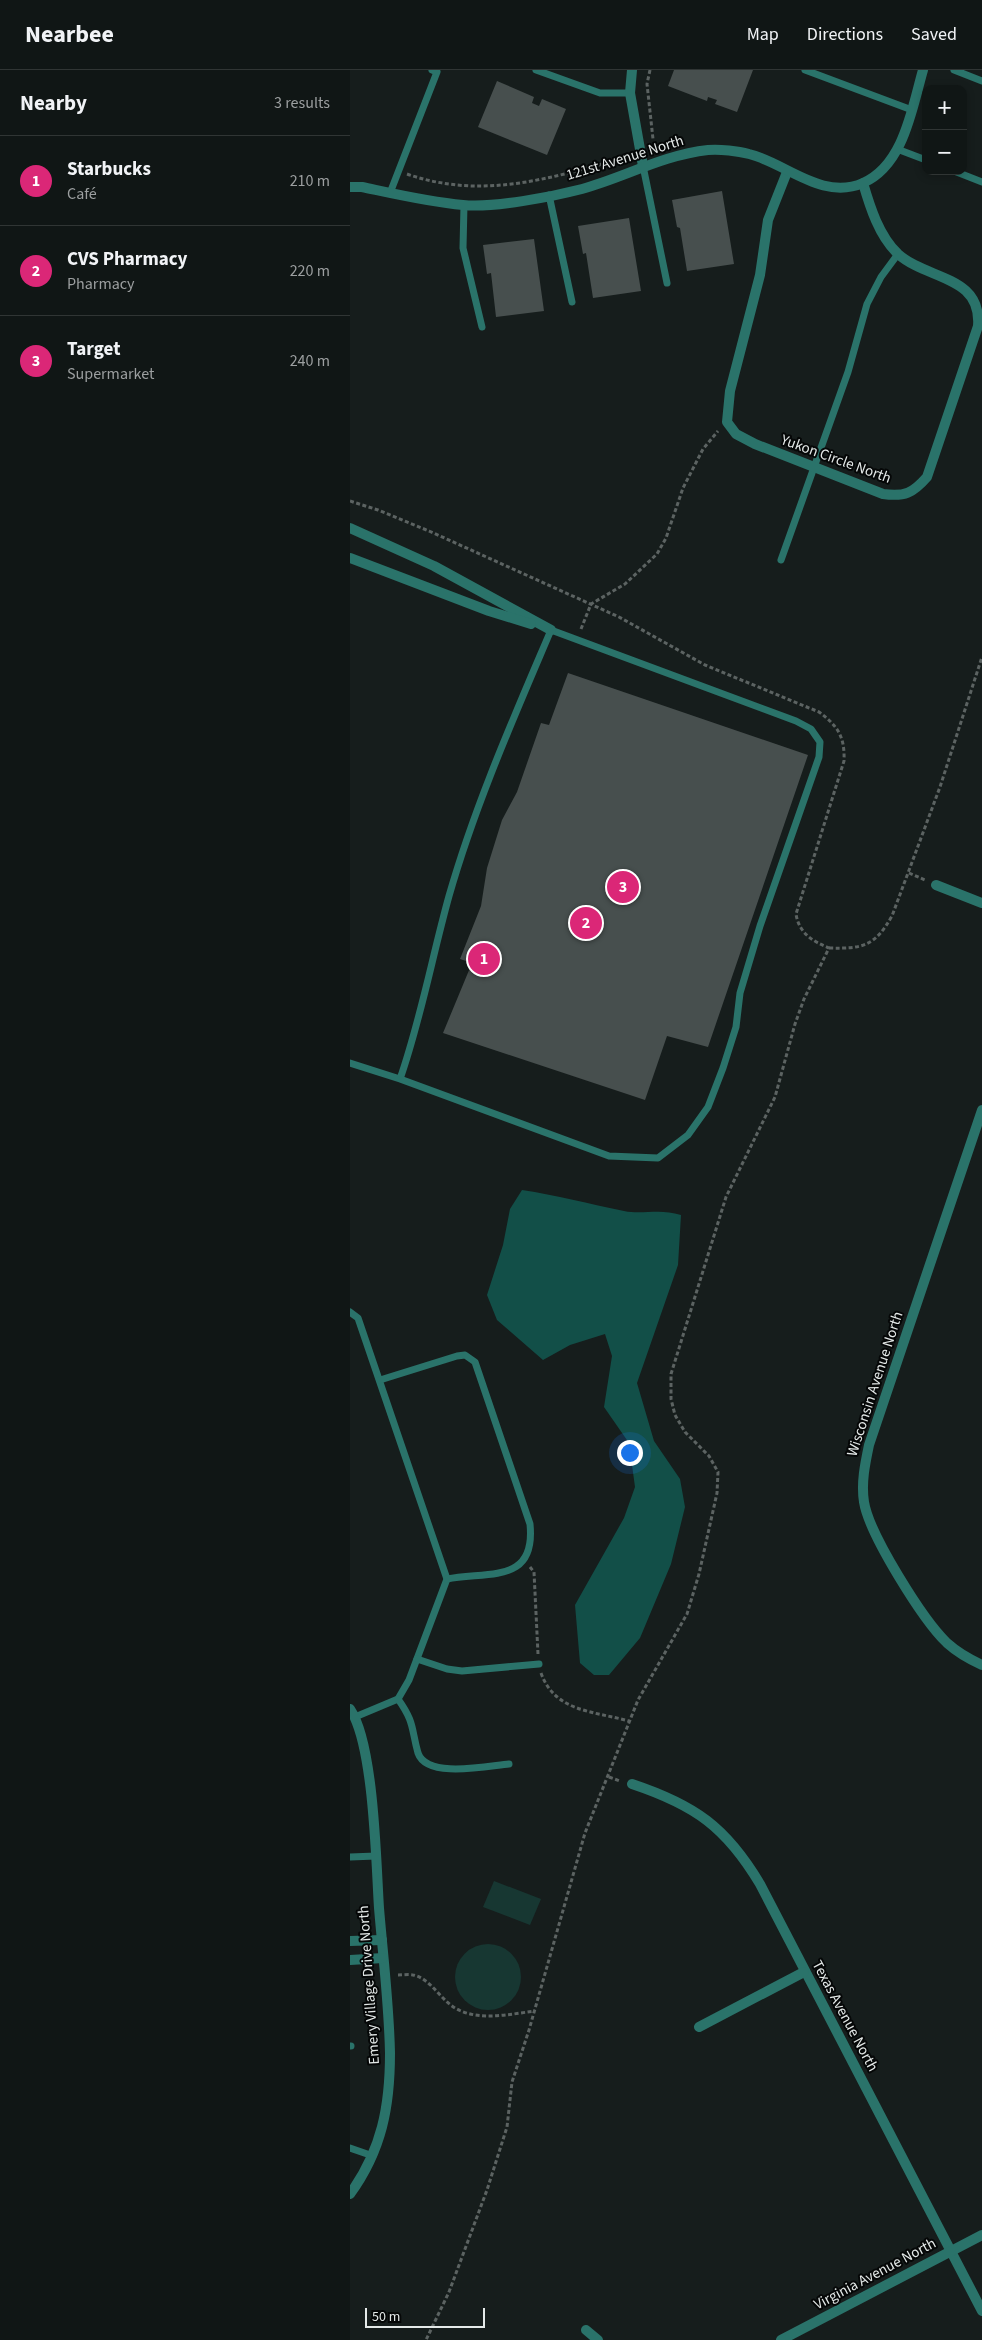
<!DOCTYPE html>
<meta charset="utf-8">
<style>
:root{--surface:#101615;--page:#191f1e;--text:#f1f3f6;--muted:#9c9fa0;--line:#303534;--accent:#db2777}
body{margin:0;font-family:"Source Sans 3",sans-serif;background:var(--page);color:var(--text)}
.controls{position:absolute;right:15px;top:15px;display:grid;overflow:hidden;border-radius:10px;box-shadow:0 2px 8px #0003}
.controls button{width:45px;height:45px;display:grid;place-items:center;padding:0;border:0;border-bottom:1px solid var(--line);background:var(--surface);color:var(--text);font:25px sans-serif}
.scale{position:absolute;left:15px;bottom:12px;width:120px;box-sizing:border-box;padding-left:5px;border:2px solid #e4e9e8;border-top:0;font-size:14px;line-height:18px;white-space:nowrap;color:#e4e9e8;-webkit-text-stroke:4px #050707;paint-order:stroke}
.you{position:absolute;left:279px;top:1382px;width:18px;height:18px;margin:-12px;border:4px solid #fff;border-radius:50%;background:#1a73e8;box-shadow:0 0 0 8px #1a73e833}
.badge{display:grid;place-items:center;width:32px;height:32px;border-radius:50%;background:var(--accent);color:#fff;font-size:16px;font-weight:700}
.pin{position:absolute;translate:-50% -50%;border:2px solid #fff;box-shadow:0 1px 5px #0006}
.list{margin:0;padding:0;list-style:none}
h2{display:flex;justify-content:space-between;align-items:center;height:65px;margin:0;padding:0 20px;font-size:21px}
h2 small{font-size:16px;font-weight:400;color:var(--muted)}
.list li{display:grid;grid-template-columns:32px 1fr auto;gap:15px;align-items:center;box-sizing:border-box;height:90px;padding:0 20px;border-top:1px solid var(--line)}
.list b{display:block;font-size:19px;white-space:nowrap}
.list p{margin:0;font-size:16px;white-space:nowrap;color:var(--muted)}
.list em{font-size:16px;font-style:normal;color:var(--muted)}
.map{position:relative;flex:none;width:632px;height:2270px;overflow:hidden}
header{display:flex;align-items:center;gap:30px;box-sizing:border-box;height:70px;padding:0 25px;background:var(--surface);border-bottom:1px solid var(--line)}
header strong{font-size:24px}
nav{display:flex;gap:28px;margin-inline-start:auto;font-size:18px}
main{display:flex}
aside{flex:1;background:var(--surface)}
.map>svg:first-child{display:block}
.green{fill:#173732}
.water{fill:#124f48}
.building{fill:#474f4e}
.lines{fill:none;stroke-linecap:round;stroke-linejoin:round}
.path{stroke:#5c6362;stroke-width:3;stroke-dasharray:4 2.5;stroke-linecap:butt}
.service{stroke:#2a736a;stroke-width:7}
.minor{stroke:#2a736a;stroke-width:10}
.labels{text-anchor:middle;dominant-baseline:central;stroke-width:4;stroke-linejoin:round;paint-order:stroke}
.street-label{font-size:15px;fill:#e4e9e8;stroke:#050707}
</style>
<header>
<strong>Nearbee</strong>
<nav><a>Map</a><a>Directions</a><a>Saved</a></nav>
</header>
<main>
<aside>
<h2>Nearby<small>3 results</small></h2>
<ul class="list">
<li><span class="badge">1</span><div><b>Starbucks</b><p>Café</p></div><em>210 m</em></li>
<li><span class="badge">2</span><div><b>CVS Pharmacy</b><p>Pharmacy</p></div><em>220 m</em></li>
<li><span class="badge">3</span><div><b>Target</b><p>Supermarket</p></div><em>240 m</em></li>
</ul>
</aside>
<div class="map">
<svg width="632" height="2270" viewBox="0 0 632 2270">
<rect width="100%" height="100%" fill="#161d1c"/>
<g class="green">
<polygon points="144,1811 191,1829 180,1855 133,1837"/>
<circle cx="138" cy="1907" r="33"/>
</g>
<path class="water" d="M172 1120C206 1125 239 1134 274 1141 293 1145 309 1138 331 1145L328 1195 287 1313 304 1371 330 1409 335 1437 321 1494 290 1568 259 1605H244L230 1593 225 1535 274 1448 285 1417 279 1373 254 1337 262 1286 255 1264 220 1275 193 1290 147 1250 137 1225 153 1175 160 1139Z"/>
<g class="building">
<polygon points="324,0 403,0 387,42 365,34 367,30 358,27 357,31 318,16"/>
<polygon points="147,11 184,27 182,33 189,36 192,29 216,39 197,85 128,57"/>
<polygon points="372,121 384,194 337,201 330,158 327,157 322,130"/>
<polygon points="279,148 291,221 243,228 236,183 233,184 228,156"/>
<polygon points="184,169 194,241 146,247 141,203 137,204 133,175"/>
<polygon points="218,603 458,685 358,977 317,966 295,1030 93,963 122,893 110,889 131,836 137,798 152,750 167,722 191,653 199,655"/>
</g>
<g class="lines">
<g class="path">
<polyline points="300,0 297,14 303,69"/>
<path d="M57 104C134 131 205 107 280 86"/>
<path d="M0 431 28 440 79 461 269 547 355 595 469 642C488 656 495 667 494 691L446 844C449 863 462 871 479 878L454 929 445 954 425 1027 376 1127 321 1304V1329L325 1345 335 1362 359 1386 368 1402 367 1423 349 1504 337 1544 288 1630 235 1763 179 1960 162 2012 157 2057 137 2120 99 2222 76 2270"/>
<polyline points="231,559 241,534 275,514 307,484 316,468 333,418 353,379 368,361"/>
<polyline points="559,803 575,810"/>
<path d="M479 878C513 879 525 876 542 846L590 717 632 587"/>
<polyline points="180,1497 184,1502 188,1584"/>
<path d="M191 1603C205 1642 243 1641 279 1651"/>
<polyline points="259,1707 270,1711"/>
<path d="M48 1905C53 1905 59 1904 63 1905 81 1908 92 1933 109 1940 131 1951 161 1944 185 1941"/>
</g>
<g class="service">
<polyline points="186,0 250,23 280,23"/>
<polyline points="455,0 562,40"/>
<polyline points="604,0 632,11"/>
<polyline points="547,79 576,90"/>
<polyline points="293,96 317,213"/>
<polyline points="604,101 632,112"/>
<polyline points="40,123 87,2 82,0"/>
<polyline points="199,125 222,232"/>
<polyline points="114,135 113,178 132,257"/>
<polyline points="431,490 498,302 517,234 531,207 548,184"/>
<path d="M0 993 50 1009C71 949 82 887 99 826 125 735 164 647 201 560L446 651 461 659 470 672 469 687 410 856 390 923 386 957 373 998 358 1037 338 1065 308 1088 259 1086 50 1009"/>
<polyline points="0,1242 8,1248 97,1509 59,1610 48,1629 5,1647"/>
<path d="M30 1310 107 1286 115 1285 125 1292 180 1454C186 1514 139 1501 97 1509"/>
<polyline points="67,1589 97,1599 112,1601 189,1594"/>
<path d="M48 1629C65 1653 61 1658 68 1683 77 1709 137 1696 159 1694"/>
<polyline points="0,1787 26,1786"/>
<polyline points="0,1976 1,1976"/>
<polyline points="0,2078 23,2086"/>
</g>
<g class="minor">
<polyline points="282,0 280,23 293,96"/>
<path d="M437 102 418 150 410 205 380 321 377 352 386 364 405 374 533 424C555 427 563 423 577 407L628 256C632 205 577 210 548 184 529 166 520 137 513 113"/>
<path d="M0 117H12C45 124 79 132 113 135 144 138 201 127 232 119 275 107 313 85 358 80 370 79 388 81 399 84 436 93 472 131 513 113 554 95 562 38 573 0"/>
<polyline points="0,458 84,496 201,560"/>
<polyline points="0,488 139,541 181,554"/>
<polyline points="586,815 632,833"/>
<path d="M632 1040 519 1375C515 1394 511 1413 514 1432 519 1464 573 1550 597 1573 607 1582 619 1589 632 1595"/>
<path d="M0 1639C24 1674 26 1792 29 1838 33 1886 39 1934 40 1983 40 2036 32 2080 0 2124"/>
<path d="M282 1714C345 1735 376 1757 410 1814L632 2241"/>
<polyline points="0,1871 32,1870"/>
<polyline points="0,1890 33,1888"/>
<polyline points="349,1957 454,1902"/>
<polyline points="236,2260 248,2270"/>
<polyline points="431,2270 632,2165"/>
</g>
</g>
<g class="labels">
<g class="street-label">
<text transform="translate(275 88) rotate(-17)">121st Avenue North</text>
<text transform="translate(486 389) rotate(20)">Yukon Circle North</text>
<text transform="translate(525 1314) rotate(-72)">Wisconsin Avenue North</text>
<text transform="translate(19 1915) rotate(-94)">Emery Village Drive North</text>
<text transform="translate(495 1946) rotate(62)">Texas Avenue North</text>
<text transform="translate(525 2204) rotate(-28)">Virginia Avenue North</text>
</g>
</g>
</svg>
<div class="controls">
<button>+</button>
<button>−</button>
</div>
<div class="scale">50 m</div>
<div class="you"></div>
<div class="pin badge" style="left:134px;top:889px">1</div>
<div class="pin badge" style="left:236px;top:853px">2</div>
<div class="pin badge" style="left:273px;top:817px">3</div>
</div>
</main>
